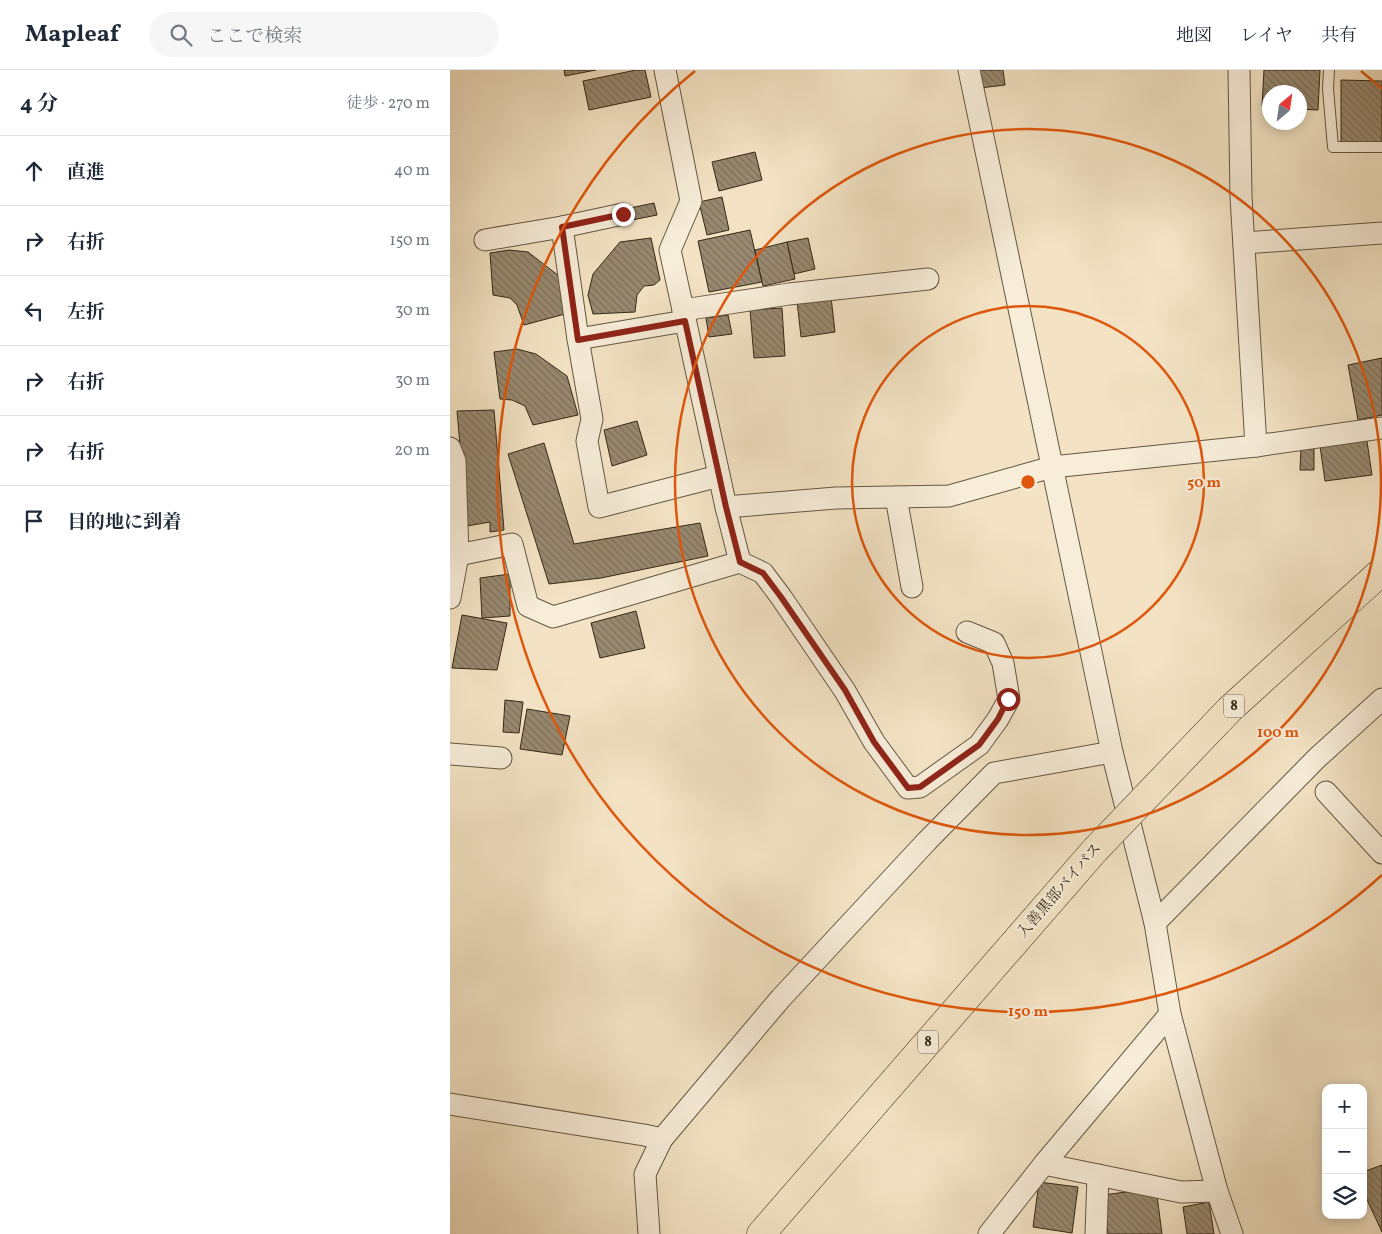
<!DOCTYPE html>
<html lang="ja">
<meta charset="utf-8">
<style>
:root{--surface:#fff;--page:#f6f6f7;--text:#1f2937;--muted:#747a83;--line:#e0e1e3}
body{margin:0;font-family:Vollkorn,"Noto Serif JP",serif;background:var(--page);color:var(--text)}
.controls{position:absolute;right:15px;bottom:15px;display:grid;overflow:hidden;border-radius:10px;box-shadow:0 2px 12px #0003}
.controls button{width:45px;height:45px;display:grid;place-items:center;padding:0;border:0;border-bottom:1px solid var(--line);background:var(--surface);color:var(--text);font:25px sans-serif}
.compass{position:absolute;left:812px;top:15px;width:45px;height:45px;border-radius:50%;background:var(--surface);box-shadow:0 2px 12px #0003;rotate:29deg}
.stop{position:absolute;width:15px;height:15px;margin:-11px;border:4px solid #8f2418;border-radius:50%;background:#fff}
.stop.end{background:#8f2418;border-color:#fff;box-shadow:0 1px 5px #0008}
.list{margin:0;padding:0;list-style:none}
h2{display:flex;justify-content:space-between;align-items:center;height:65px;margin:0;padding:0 20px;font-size:21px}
h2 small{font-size:16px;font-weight:400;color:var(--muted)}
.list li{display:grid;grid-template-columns:32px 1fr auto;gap:15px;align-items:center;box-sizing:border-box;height:70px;padding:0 20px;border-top:1px solid var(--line)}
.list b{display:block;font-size:19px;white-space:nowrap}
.list em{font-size:16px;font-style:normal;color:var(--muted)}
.icon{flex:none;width:28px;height:28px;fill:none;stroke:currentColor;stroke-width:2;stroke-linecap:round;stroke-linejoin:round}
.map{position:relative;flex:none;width:932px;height:1164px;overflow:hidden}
header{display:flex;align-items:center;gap:30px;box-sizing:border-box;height:70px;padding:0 25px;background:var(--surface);border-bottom:1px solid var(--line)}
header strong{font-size:24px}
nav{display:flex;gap:28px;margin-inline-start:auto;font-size:18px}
.search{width:350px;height:45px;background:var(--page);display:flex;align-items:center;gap:12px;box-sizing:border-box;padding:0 18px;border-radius:28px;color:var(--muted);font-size:19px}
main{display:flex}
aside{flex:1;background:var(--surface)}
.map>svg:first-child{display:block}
.building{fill:url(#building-back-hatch);stroke:#352815}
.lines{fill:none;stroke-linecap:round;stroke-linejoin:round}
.lane-casing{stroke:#645741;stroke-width:12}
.street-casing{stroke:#645741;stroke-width:23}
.highway-casing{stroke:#352815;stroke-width:29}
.lane{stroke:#f7edd9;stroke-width:10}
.street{stroke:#f7edd9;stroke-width:21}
.highway{stroke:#f3e3c4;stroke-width:28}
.highway-bridge-casing{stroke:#352815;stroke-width:29;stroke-linecap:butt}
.highway-bridge{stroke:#f3e3c4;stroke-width:28}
.route{stroke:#8f2418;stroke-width:6}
.ring{fill:none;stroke:#df570c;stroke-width:2.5}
.labels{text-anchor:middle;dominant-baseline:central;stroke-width:4.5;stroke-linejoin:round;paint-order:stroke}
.shield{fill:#f7edd9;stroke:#6f6350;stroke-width:1}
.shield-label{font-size:14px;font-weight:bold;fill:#352815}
.street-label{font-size:15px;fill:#352815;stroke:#f7edd9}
.centre{fill:#df570c;stroke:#f7edd9;stroke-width:2.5}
.ring-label{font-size:15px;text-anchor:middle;font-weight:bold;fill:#df570c;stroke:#f7edd9;stroke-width:4.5;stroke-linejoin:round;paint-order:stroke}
</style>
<header>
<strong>Mapleaf</strong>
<div class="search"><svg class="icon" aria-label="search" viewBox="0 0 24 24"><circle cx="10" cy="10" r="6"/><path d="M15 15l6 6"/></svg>ここで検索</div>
<nav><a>地図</a><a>レイヤ</a><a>共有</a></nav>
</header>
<main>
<aside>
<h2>4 分<small>徒歩 · 270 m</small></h2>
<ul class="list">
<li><svg class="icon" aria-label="ahead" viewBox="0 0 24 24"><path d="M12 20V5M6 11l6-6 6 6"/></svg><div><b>直進</b></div><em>40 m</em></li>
<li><svg class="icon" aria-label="right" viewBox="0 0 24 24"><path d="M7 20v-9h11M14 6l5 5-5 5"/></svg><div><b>右折</b></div><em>150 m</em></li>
<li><svg class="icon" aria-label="left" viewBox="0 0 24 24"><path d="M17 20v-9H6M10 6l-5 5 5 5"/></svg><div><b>左折</b></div><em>30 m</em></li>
<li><svg class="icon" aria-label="right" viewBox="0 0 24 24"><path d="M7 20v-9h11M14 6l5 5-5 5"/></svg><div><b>右折</b></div><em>30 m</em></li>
<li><svg class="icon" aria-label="right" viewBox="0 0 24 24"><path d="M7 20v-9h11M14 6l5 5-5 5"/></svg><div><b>右折</b></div><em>20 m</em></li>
<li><svg class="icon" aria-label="arrive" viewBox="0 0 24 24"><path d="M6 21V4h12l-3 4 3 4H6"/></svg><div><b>目的地に到着</b></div></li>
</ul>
</aside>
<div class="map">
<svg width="932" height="1164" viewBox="0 0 932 1164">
<defs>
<pattern id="building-back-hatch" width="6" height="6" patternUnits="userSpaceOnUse" patternTransform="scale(1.25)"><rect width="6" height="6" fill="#988970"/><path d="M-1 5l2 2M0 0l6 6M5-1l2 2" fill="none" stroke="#7d705b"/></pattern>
</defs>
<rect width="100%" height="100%" fill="#f3e3c4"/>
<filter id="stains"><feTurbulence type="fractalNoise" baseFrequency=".004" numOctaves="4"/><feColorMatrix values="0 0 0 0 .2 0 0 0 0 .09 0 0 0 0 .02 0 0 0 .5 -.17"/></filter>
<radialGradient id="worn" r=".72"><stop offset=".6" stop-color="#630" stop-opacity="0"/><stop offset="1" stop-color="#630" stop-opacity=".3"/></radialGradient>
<g class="building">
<polygon points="114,0 146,0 115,6"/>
<polygon points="186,0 195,0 201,27 139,40 133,11"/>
<polygon points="528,0 553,0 555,15 530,18"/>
<polygon points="814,0 870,0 868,40 849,39 849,22 819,22 819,37 812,36"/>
<polygon points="891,10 932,11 932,73 891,72"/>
<polygon points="305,82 312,110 269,121 262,92"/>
<polygon points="272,127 279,160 257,165 249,132"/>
<polygon points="204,133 207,145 182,150 180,138"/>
<polygon points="300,160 312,212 259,222 248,171"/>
<polygon points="201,168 210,210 204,215 194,216 187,225 185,242 143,244 138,225 143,204 170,172"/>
<polygon points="358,168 365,199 344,204 337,172"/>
<polygon points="337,172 345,209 313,216 305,180"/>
<polygon points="59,180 78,182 109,206 115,244 74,255 67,235 60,228 43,225 40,183"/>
<polygon points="381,227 385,262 351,267 347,231"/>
<polygon points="332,238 335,286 304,288 300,240"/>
<polygon points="278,245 282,264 259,267 256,248"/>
<polygon points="67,279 86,284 117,306 128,345 83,355 75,336 62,330 50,329 44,282"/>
<polygon points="932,288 932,345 908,350 898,295"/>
<polygon points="44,340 54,460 40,462 40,452 17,456 7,341"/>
<polygon points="187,351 197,385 162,396 154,360"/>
<polygon points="917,371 922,405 875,411 870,376"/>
<polygon points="94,373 124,474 250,453 258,486 151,508 99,514 58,384"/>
<polygon points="851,378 864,379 864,400 850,400"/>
<polygon points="60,504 60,546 32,548 30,508"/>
<polygon points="186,541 195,578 150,588 141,553"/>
<polygon points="12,545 57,553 47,600 2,598"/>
<polygon points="55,630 73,632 69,663 53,662"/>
<polygon points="77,639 120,646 112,685 70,679"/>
<polygon points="932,1095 932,1162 913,1121 913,1102"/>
<polygon points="589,1112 628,1117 622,1163 583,1157"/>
<polygon points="706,1118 712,1164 658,1164 653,1125"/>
<polygon points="759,1132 764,1164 737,1164 733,1137"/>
</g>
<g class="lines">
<g class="lane-casing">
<polyline id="lane" points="879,0 878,19 883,77 932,77"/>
</g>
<g class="street-casing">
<g id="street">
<polyline points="519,0 662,682 705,853 720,944 767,1121 782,1164"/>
<polyline points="789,0 791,127 806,376"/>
<polyline points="112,157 173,144"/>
<polyline points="35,170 112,157 128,269 235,251"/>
<polyline points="794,173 932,163"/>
<polyline points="233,240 339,224 478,209"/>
<polyline points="128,269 142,349 137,371 149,437 269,406"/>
<polyline points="0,378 5,391 8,485 0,528"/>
<polyline points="446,427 462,517"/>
<polyline points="276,437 386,428 499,426 602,397 806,376 932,358"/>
<polyline points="8,485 62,474 78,536 103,547 290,492 276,437 220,180 241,131 215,0"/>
<polyline points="290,492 313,503 331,527 395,621 424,672 458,718 470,717 529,675 548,649 559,629 553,593 544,573 517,562"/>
<polyline points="0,684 51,688"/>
<polyline points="876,722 932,783"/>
<polyline points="705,853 867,688 932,629"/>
<polyline points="0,1034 194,1065 212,1069 195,1104 199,1164"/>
<polyline points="212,1069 331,928 477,771 544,703 662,682"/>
<polyline points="594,1094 720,944"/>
<polyline points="539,1164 594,1094 731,1122 767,1121"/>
<polyline points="646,1164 648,1105"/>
</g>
</g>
<g class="highway-casing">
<polyline id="highway" points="311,1164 645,780"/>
</g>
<use href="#lane" class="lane"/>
<use href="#street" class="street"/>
<use href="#highway" class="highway"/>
<g class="highway-bridge-casing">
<polyline id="highway-bridge" points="645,780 780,639 932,501"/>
</g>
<use href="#highway-bridge" class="highway-bridge"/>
</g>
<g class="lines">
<polyline class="route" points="173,144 112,157 128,270 235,251 276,437 290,492 313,503 331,527 395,620 424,672 458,718 470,717 529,675 548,649 558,629"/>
</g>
<g class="ring">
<circle cx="578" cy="412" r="176"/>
<circle cx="578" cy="412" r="353"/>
<path d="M932 805A529 529 0 1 1 245 1M911 1A529 529 0 0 1 932 19"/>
</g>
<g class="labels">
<g class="shield">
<rect x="774" y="624.5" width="20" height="23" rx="4"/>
<rect x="468" y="960.5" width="20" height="23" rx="4"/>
</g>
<g class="shield-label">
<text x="784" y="636">8</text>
<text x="478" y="972">8</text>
</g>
<g class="street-label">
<text transform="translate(610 821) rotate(-49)">入善黒部バイパス</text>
</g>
</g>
<circle cx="578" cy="412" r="8" class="centre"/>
<g class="ring-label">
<text x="754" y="417">50 m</text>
<text x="828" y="667">100 m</text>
<text x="578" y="946">150 m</text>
</g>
<rect width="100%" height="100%" filter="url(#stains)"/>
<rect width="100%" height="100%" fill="url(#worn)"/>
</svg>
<div class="controls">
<button>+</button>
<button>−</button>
<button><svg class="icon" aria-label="layers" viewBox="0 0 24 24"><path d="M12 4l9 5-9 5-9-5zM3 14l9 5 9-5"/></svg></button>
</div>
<svg class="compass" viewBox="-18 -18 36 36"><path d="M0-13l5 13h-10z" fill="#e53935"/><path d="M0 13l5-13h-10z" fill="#747a83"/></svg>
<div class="stop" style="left:558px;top:629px"></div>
<div class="stop end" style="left:173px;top:144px"></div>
</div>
</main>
